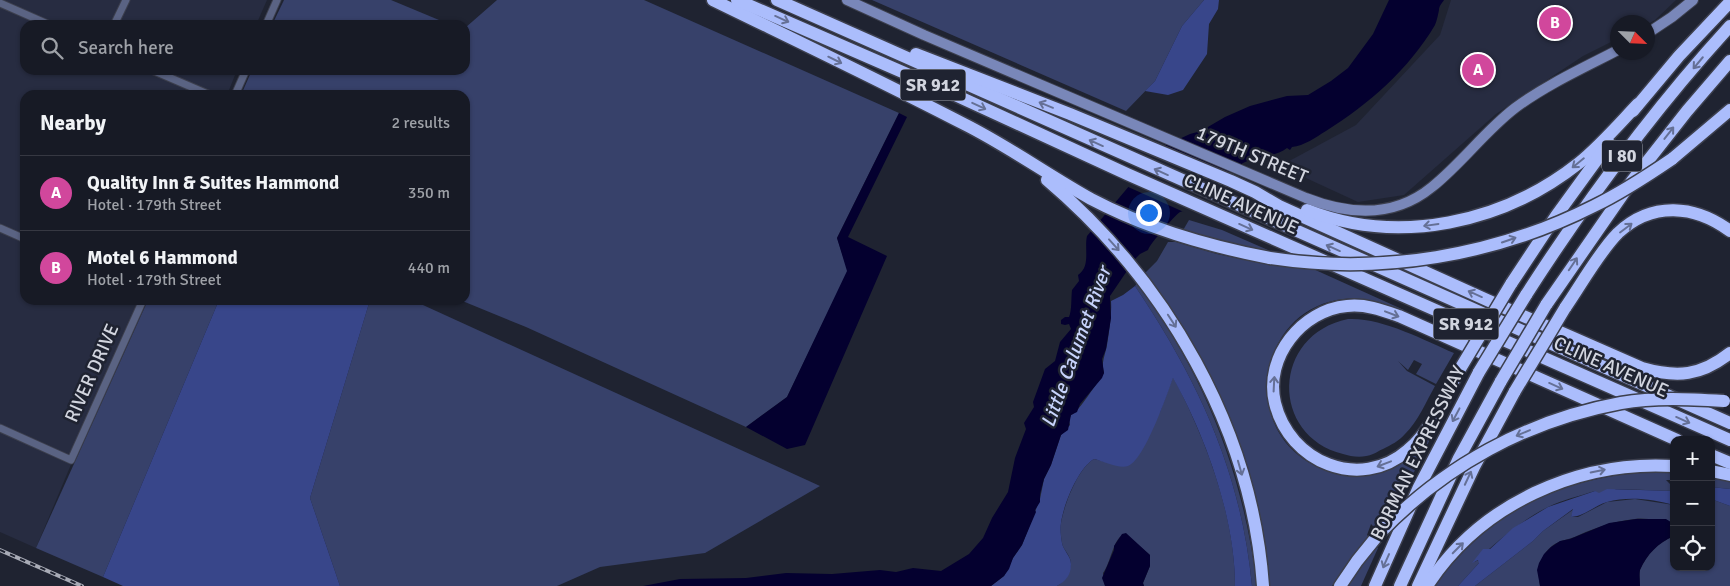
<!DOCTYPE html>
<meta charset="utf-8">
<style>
:root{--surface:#171a25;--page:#20232d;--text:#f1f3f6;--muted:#9ea1a7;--line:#363842;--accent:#e7ac37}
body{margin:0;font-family:Signika,sans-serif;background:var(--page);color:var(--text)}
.controls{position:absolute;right:15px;bottom:15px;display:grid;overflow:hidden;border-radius:10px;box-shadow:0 1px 4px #0004}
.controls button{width:45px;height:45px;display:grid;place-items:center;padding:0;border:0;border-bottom:1px solid var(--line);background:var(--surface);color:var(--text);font:25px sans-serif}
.compass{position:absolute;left:1610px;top:15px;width:45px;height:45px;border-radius:50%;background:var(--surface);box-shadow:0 1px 4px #0004;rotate:114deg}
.you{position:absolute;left:1148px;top:212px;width:18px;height:18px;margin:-12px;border:4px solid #fff;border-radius:50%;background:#1a73e8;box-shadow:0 0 0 8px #1a73e833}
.badge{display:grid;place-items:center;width:32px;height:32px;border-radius:50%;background:var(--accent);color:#fff;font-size:16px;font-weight:700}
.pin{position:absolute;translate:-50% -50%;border:2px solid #fff;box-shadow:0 1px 5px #0006}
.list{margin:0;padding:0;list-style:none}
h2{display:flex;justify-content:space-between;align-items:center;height:65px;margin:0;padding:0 20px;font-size:21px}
h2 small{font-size:16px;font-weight:400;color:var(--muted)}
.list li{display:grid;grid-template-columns:32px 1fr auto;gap:15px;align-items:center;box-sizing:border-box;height:75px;padding:0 20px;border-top:1px solid var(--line)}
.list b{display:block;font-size:19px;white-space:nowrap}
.list p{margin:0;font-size:16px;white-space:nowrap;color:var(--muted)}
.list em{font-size:16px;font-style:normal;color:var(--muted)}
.icon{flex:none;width:28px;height:28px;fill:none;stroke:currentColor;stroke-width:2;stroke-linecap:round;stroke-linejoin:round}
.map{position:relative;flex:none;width:1730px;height:586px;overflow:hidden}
.search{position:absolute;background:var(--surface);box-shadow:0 1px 4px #0004;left:20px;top:20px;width:450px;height:55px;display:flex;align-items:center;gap:12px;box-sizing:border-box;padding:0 18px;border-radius:15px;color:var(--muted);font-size:19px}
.panel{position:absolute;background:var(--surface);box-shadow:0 1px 4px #0004;left:20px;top:90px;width:450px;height:215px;border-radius:15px}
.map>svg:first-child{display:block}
.built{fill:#272c41}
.green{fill:#37416a;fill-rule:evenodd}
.forest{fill:#38468a}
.water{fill:#04002f}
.pier{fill:#1f2331}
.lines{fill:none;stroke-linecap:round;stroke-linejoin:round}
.street-casing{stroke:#3c3f4d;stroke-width:9}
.secondary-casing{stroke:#3c3f4d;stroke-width:12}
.highway-casing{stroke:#3c3f4d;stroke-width:15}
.street{stroke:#5a6383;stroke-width:7}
.secondary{stroke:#7987b9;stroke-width:10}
.highway{stroke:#abbdfc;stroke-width:12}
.rail-casing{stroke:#a8abb6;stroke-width:4}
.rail{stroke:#1f2331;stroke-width:2;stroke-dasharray:5.5;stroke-linecap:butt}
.highway-bridge-casing{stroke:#3c3f4d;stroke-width:15;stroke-linecap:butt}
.highway-bridge{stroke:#abbdfc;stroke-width:12}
.oneway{stroke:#657096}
.labels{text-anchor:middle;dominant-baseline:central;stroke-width:5;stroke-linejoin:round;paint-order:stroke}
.shield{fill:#1f2331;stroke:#9ca0ab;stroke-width:1}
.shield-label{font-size:18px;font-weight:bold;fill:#d2d5df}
.street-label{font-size:19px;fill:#d2d5df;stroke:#1f2331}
.water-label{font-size:20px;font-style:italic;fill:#c8d4fc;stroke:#1f2331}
</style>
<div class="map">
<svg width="1730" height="586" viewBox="0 0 1730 586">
<rect width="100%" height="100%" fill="#1f2331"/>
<g class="built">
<polygon points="0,0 267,0 256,25 25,25 25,70 237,70 227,95 25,95 25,300 140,300 36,548 0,532"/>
<polygon points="1451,0 1676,0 1655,20 1648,24 1618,22 1617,39 1583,56 1496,114 1404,195 1358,202 1280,166 1356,125 1440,35"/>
</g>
<g class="green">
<polygon points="284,0 391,0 451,25 272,25"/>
<polygon points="497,0 644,0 899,113 837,238 848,271 787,397 746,427 526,327 460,300 465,300 465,95 241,95 252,70 465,70 465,28"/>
<polygon points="872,0 1204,0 1182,26 1155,81 1126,111"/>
<polygon points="1189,220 1222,230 1268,250 1270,253 1182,232"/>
<path d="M1168 242H1176L1217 254 1256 262 1311 268 1404 310 1403 311C1384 303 1365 297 1344 299 1258 308 1238 429 1316 466 1330 473 1344 477 1360 476 1390 474 1416 457 1431 432L1433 433 1383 536 1371 524 1367 535 1369 537 1332 586H1266L1243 468 1144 274 1157 261Z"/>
<path d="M1137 283C1205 375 1243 472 1257 586H1252C1241 471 1198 380 1135 286Z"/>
<polygon points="148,300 219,300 103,577 36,548"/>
<polygon points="370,300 412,300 820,486 705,553 600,567 557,586 340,586 310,498"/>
<path d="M1348 319C1381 317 1424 340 1454 353L1436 384 1408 370 1398 361 1407 371 1435 386C1427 400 1417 423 1405 434 1399 441 1391 445 1383 449 1380 450 1376 453 1373 454 1364 458 1352 457 1343 454 1270 436 1271 335 1348 319ZM1414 360 1422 364 1416 374 1408 370Z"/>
<path d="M1173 377C1206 439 1235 516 1235 586H1144L1143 583 1150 566V555L1125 534C1113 537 1111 563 1103 573L1105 586H1057C1064 582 1070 572 1071 564 1071 555 1063 550 1062 543 1061 537 1060 529 1061 523 1064 505 1078 468 1094 459L1121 466 1160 412Z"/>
<path d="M1643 472H1674V480H1666L1674 488V491L1616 489 1599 498 1595 491C1579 496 1562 500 1548 507 1520 521 1497 542 1474 562L1479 560V563L1458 586H1434C1492 511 1549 482 1643 472Z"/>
<polygon points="1711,476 1730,481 1730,489 1711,487"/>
<path d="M1635 499 1674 505V524C1662 522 1646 517 1635 519 1615 521 1597 527 1579 535 1573 538 1567 539 1561 541 1542 548 1536 568 1540 586H1475L1533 541 1543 531 1574 509 1571 517H1578L1607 502Z"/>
<path d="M1711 499 1730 506V586H1640C1640 581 1639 574 1640 570 1647 554 1658 543 1674 536V567H1711Z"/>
<polygon points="1375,546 1378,548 1361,586 1345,586"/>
</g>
<g class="forest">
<polygon points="1204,0 1219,0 1218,9 1209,24 1207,54 1183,90 1168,95 1145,91 1155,81 1182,26"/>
<path d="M1135 286C1198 380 1241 471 1252 586H1235C1235 518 1206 437 1173 378 1167 395 1144 461 1128 466 1119 469 1103 461 1094 459 1078 468 1063 506 1061 523 1060 529 1061 537 1062 543 1063 550 1071 556 1071 564 1071 575 1066 581 1057 586H991L1004 576 1013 558 1022 545 1040 499 1044 479 1051 465 1061 435 1070 425 1069 420 1071 415C1079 412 1097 382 1104 373 1101 362 1105 356 1107 345 1109 331 1112 316 1111 301L1123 295Z"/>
<polygon points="219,300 370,300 310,498 340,586 123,586 103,577"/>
<polygon points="1711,487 1730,489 1730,506 1711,499"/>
<path d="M1607 489 1674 491V505C1653 499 1628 496 1607 502 1594 506 1585 516 1571 517L1573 509 1543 531 1533 541 1475 586H1458L1479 563 1478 560 1472 563 1483 549H1490L1513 528 1548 507 1595 491 1599 493Z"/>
</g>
<g class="water">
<path d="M1389 0H1444C1442 3 1439 6 1439 10 1438 15 1437 20 1435 25 1409 69 1369 104 1326 131 1316 137 1304 146 1292 147L1290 150 1287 148C1276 157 1257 156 1243 163 1223 175 1205 194 1188 209 1186 210 1183 211 1180 212 1174 216 1150 244 1148 250L1140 254 1135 259 1110 296 1111 318 1106 349 1102 359 1104 373 1102 378 1080 404 1077 412 1071 415 1068 430 1061 435 1051 465 1044 479 1040 494V502L1035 510 1036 512 1030 526 1022 545 1013 558 1009 569 1004 576 991 586H643L680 579 746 578 786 573 832 574 880 570 896 572 913 568 941 571 969 554 983 538 992 518 1008 492 1015 458 1026 429 1024 423 1034 407 1033 402 1045 369 1055 361 1060 342 1071 329 1069 324 1065 325 1061 324V320L1065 317H1069C1072 310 1071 298 1072 290L1079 281 1078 275C1091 266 1084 249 1087 236L1162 147 1190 134 1201 131 1225 117 1250 106 1287 96 1308 95 1331 81 1348 68 1373 34Z"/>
<polygon points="899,113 907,117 848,237 887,256 805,445 787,449 746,427 787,397 847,271 837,238"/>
<path d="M1636 519H1666L1674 524V536C1658 543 1647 554 1640 570 1639 574 1640 581 1640 586H1540L1537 570 1539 563 1544 554 1551 547 1560 541 1570 539 1609 523Z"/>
<polygon points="1126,533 1150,555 1150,566 1143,583 1144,586 1105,586 1102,578 1114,550 1114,546 1122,534"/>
</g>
<polygon class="pier" points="1162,144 1233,174 1205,199 1186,213 1126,186 1129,184 1146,158"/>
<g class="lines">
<g class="street-casing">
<g id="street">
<polyline points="0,3 50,25"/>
<polyline points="114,25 126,0"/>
<polyline points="266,25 277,0"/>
<polyline points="152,70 210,95"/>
<polyline points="235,95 246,70"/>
<polyline points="0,228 25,239"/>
<polyline points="0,428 71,460 143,300"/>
</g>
</g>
<g class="secondary-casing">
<g id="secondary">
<path d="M847 0 924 35 1306 198C1349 215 1394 218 1432 187 1462 163 1485 131 1515 108 1546 85 1583 68 1618 50"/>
<polyline points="1648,33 1672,17 1693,0"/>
</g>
</g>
<g class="highway-casing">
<g id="highway">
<path d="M713 0C797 41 881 81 964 124 1008 146 1048 175 1091 199 1148 229 1207 246 1270 258"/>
<polyline points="737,0 953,94 1127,174 1730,440"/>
<polyline points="777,0 1730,423"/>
<path d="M916 54 1070 114 1231 181 1255 192 1279 206 1487 300 1642 368C1677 378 1701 376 1730 353"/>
<polyline points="1633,111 1679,56 1730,2"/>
<polyline points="1672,159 1730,110"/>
<path d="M1047 180C1166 281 1252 428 1263 586"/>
<path d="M1307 210C1399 246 1503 223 1579 163 1600 146 1619 124 1638 104"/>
<polyline points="1511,284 1556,216 1609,143"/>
<path d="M1526 295C1587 200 1654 109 1730 26"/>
<polyline points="1546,305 1632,181 1687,111 1730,61"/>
<path d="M1565 308C1581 285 1599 252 1618 233 1652 201 1695 205 1730 231"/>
<path d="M1457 374C1443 400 1431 431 1408 450 1360 492 1289 462 1275 403 1264 357 1302 310 1347 306 1366 304 1382 310 1399 316L1677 440"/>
<polyline points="1711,455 1730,463"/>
<polyline points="1711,471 1730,475"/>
<polyline points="1340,586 1357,561 1378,535"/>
<polyline points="1375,586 1419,487 1479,372"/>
<polyline points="1400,586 1459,458 1501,381"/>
<polyline points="1418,586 1474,467 1515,391"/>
<path d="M1427 586C1480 504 1578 460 1674 466"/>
</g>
</g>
<use href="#street" class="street"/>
<use href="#secondary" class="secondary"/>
<use href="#highway" class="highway"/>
<g class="rail-casing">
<polyline id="rail" points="0,550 82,586"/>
</g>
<use href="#rail" class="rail"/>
<g class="highway-bridge-casing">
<g id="highway-bridge">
<path d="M1270 258C1381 275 1495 256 1594 206 1621 193 1647 176 1672 159"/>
<polyline points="1479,372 1526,295"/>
<polyline points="1457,374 1511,284"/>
<polyline points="1501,381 1546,305"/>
<polyline points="1515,391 1565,308"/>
<path d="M1378 535C1443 466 1528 420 1621 403 1655 397 1690 399 1724 401"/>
</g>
</g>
<use href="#highway-bridge" class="highway-bridge"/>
</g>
<defs><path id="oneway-shaft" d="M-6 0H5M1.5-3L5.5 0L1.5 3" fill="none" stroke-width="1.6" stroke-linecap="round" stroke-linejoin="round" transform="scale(1.25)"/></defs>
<g class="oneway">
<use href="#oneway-shaft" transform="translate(782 19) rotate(24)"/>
<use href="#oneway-shaft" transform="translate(835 60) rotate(26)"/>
<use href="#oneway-shaft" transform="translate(1698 63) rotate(130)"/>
<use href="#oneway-shaft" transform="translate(1046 105) rotate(-158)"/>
<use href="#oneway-shaft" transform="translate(979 106) rotate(25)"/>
<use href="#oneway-shaft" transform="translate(1669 133) rotate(-52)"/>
<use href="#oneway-shaft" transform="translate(1096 143) rotate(-156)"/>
<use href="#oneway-shaft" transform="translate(1578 163) rotate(141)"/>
<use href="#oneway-shaft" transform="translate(1161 172) rotate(-156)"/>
<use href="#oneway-shaft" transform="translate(1431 225) rotate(172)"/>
<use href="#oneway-shaft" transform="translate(1246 227) rotate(24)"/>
<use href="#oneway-shaft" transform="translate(1626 228) rotate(-37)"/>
<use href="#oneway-shaft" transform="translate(1509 240) rotate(-19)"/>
<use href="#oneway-shaft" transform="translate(1114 245) rotate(48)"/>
<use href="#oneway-shaft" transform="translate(1333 248) rotate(-156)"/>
<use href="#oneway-shaft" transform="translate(1573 264) rotate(-56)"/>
<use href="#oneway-shaft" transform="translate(1475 294) rotate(-156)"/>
<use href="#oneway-shaft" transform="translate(1392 314) rotate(21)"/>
<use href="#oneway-shaft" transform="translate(1172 321) rotate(57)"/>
<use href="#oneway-shaft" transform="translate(1274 384) rotate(-87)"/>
<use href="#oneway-shaft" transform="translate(1556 386) rotate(24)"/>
<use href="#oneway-shaft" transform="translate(1456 415) rotate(118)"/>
<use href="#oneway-shaft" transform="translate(1683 420) rotate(24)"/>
<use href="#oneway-shaft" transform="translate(1523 433) rotate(157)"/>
<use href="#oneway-shaft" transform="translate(1384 464) rotate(159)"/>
<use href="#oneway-shaft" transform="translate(1240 468) rotate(74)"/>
<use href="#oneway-shaft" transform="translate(1598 471) rotate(-12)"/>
<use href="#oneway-shaft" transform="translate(1468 478) rotate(-65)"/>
<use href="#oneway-shaft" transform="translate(1458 548) rotate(-45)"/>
<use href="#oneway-shaft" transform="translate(1386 561) rotate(114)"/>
</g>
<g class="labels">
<g class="shield">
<rect x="900.5" y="69.5" width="65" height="31" rx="4"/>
<rect x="1602" y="140.5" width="40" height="31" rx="4"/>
<rect x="1433.5" y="308.5" width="65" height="31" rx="4"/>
</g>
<g class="shield-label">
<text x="933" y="85">SR 912</text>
<text x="1622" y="156">I 80</text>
<text x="1466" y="324">SR 912</text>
</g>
<g class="street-label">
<text transform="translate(1252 155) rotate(23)">179TH STREET</text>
<text transform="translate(1241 204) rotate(24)">CLINE AVENUE</text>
<text transform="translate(1611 367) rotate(24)">CLINE AVENUE</text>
<text transform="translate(92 373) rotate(-66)">RIVER DRIVE</text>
<text transform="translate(1418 453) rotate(-64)">BORMAN EXPRESSWAY</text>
</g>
<g class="water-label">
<text transform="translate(1076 347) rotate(-70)">Little Calumet River</text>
</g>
</g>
</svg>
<div class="controls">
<button>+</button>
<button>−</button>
<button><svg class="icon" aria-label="locate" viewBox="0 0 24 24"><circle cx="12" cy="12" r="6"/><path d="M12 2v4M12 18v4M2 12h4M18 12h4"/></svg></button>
</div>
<svg class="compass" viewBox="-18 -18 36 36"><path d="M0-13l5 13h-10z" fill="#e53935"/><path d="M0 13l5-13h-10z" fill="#9ea1a7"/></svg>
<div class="you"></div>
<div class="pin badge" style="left:1478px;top:70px;background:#d1479c">A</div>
<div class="pin badge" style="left:1555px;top:23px;background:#d1479c">B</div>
<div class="search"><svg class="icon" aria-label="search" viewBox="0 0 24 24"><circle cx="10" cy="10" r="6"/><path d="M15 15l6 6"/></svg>Search here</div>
<section class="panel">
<h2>Nearby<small>2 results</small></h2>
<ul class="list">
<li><span class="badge" style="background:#d1479c">A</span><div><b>Quality Inn &amp; Suites Hammond</b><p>Hotel · 179th Street</p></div><em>350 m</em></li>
<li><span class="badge" style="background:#d1479c">B</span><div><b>Motel 6 Hammond</b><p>Hotel · 179th Street</p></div><em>440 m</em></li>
</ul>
</section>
</div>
